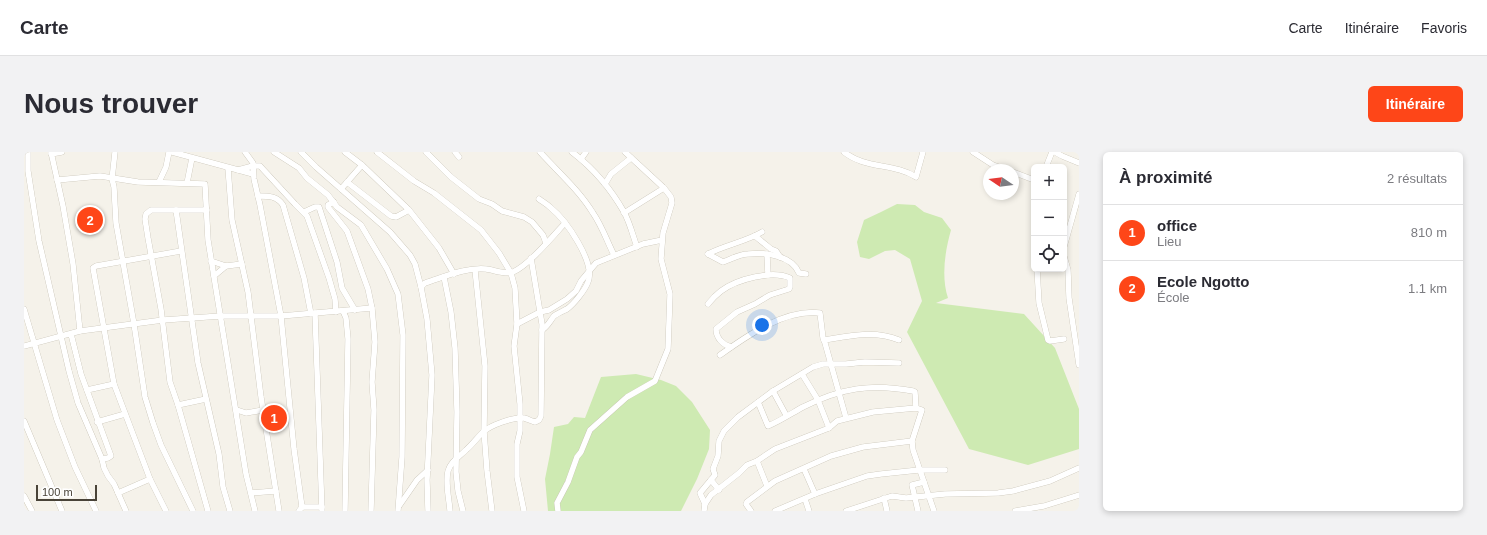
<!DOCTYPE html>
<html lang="fr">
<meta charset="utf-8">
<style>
:root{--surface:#fff;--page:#f2f2f3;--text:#2b2b33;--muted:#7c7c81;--line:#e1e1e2;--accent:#fe4618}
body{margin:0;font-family:Arial,sans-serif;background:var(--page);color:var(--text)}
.controls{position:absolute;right:12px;top:12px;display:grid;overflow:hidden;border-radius:6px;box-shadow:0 2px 6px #0003}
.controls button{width:36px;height:36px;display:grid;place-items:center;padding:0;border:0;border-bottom:1px solid var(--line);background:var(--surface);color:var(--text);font:20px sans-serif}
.compass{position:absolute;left:959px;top:12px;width:36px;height:36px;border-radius:50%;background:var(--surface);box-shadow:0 2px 6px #0003;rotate:283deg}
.scale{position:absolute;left:12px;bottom:10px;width:61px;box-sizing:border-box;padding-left:4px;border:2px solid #494338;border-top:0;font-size:11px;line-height:14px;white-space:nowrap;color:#494338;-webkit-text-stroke:3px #fff;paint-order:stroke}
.you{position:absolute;left:738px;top:173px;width:14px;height:14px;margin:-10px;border:3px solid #fff;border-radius:50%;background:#1a73e8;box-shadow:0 0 0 6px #1a73e833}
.badge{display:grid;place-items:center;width:26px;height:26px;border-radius:50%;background:var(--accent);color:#fff;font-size:13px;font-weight:700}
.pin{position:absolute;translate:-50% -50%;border:2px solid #fff;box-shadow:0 1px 4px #0006}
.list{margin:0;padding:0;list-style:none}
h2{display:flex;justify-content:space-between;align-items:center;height:52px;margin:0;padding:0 16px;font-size:17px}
h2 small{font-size:13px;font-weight:400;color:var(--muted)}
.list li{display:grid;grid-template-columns:26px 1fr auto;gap:12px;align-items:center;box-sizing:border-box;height:56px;padding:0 16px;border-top:1px solid var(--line)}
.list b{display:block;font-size:15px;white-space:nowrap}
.list p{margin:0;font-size:13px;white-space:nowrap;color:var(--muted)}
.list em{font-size:13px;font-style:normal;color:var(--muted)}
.icon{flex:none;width:22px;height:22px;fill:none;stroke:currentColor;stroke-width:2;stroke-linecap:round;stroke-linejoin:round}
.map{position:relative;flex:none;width:1055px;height:359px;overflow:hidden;border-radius:6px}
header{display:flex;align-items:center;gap:24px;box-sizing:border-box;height:56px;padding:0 20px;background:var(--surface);border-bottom:1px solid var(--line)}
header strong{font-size:19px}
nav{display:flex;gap:22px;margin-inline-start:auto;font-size:14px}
.intro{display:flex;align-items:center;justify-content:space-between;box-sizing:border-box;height:96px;padding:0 24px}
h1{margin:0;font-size:28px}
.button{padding:10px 18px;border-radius:6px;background:var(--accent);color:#fff;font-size:14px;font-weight:700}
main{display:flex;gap:24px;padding:0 24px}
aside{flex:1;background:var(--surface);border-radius:6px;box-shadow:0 2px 6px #0003}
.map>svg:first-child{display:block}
.green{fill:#ceeab2}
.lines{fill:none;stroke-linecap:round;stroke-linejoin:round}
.minor-casing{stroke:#c1bbac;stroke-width:6}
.minor{stroke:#fff;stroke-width:5.5}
</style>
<header>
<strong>Carte</strong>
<nav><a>Carte</a><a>Itinéraire</a><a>Favoris</a></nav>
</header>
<div class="intro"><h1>Nous trouver</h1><a class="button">Itinéraire</a></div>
<main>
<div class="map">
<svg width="1055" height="359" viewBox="0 0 1055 359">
<rect width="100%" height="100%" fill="#f5f2ea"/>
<g class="green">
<path d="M873 52 891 53 900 60 918 66 927 78C921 99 917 125 924 146L912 151 1000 162 1031 196 1055 257V297L1004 313 945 297 883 180 898 149 886 107 871 98 861 99 845 107 836 105 833 90 840 68 857 60Z"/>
<polygon points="612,222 637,228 652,234 668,250 686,278 685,297 673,327 657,359 524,359 521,327 526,302 530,275 544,272 550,265 561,266 577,225"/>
</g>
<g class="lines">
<g class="minor-casing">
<g id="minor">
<polyline points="4,0 4,19 15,89 45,219 54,251 78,307 80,316 84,324 90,332 102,359"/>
<polyline points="27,0 39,54 49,112 56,179"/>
<polyline points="91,0 88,27 90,35 92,71 110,172 121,245 129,271 137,293 169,359"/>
<polyline points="148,0 229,22"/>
<polyline points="221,0 229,11 230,27 236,53 257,164 270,297 278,355 275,359"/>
<polyline points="250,0 275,16 283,26 304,43 313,55 337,73 363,117 374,142 379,183 378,305 374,359"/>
<polyline points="277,0 292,15 366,80 386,103 391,112 397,135"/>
<polyline points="321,0 338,13 385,58 415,96 430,122"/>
<polyline points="353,0 390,29 410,41 457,78 475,101 487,121 491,136 493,172 490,194 496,252 496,279 493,292 493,325 500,359"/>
<polyline points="402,0 427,25 455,47 468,52 478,59 500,65 508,70 519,83 522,91"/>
<polyline points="431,0 435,5"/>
<path d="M516 0C534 20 555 38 569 61 578 74 583 89 590 103"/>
<path d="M548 0C569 16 587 37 600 60 606 71 609 84 613 95"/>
<path d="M820 0C841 17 870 11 892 25L899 0"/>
<polyline points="949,0 969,13 984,18"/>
<polyline points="1031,0 1038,4 1055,11"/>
<polyline points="27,2 38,0"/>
<polyline points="557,7 562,0"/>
<polyline points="1022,15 1028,0"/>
<polyline points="204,16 208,68 224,140 237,245 255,359"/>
<polyline points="214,18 229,14 236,14 271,52 283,64 305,126 311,147 312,160"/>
<polyline points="989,20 1010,28"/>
<polyline points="33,28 76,24 114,30 181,32 184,88 222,322 231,359"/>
<polyline points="135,30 142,15 145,0"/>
<polyline points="323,30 367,64 372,65 385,58"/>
<polyline points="163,31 168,6"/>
<polyline points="581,32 587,22 607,6"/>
<polyline points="317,37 338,13"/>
<path d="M234 44C245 44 253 44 259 53L280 126 287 162"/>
<path d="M515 47C519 50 523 52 527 56 542 68 572 111 564 130 561 138 550 152 543 157 539 159 534 161 530 164 526 169 524 174 518 178"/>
<polyline points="310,50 304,53 304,55 323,79 344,137 348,156 351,190 348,230 350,258 347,359"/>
<polyline points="152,58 174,211 195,302 199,335 206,359"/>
<polyline points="183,58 127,58 122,62 121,67 124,86 137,157 146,230 154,253 184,359"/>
<polyline points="280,60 291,55 295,55 313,110 318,136 331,158"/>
<polyline points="600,61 640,36"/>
<polyline points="731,84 747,97 752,99 756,105"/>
<polyline points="1040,95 1055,42"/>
<path d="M684 102 699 110C707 107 716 102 724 102 740 100 768 103 775 121L782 122"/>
<path d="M684 102C701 93 721 90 738 80"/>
<polyline points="743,102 744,123"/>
<polyline points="1040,104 1044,118 1045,146 1055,213"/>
<polyline points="187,109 202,114 218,112"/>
<polyline points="1013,117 1015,151 1024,188 1026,189 1040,187"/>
<polyline points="451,118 461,214 460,279 463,319 468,359"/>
<polyline points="190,124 202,114"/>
<polyline points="420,125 427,160 431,196 433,260 432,320 434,339 439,359"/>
<path d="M684 152C688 147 693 142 697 139 713 127 748 118 766 126V135L765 137 746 143 731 152 713 160 692 177C692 186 699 193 707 195"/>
<polyline points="0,157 33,268 51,315 72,359"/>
<polyline points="319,159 322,166 324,187 321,359"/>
<polyline points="291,161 298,359"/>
<polyline points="493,172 516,160 525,158 543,147 552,139 557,129 572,111 619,92 638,88"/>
<polyline points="47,182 57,222 87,304 84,306 78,307"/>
<path d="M800 188C825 184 851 178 875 188"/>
<polyline points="0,194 56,179 139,168 197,164 257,164 348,156"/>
<path d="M696 203C724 183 761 157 796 161L799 186 801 191 822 266"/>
<polyline points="778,222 794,248 805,276"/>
<polyline points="63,238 90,232"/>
<polyline points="749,239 762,263"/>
<path d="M734 250 744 274C756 269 768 261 779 255 817 236 848 231 889 239L891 240 892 256"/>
<polyline points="154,253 182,247"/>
<polyline points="213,258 222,261 239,258"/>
<polyline points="0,269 38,359"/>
<polyline points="73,270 101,262"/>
<polyline points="733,309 743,334"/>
<polyline points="780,317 791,342"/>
<polyline points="687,328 695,338"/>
<polyline points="94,341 126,327"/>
<polyline points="227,341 252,339"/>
<polyline points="0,344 8,359"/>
<polyline points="860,346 863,359"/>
<polyline points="781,347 785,359"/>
<polyline points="681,352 687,343 715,321 723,313 733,309 751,297 805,276 813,269 849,260 892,256 898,258 888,289 889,298 910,359"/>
<polyline points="375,354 393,328 404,318"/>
<polyline points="278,355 298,355"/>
<polyline points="142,359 126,327 90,232 69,116 72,114 157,99"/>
<path d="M404 359 403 328 408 223 403 167 397 135 401 131C420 125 442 115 462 117 470 118 482 123 489 120 505 113 529 84 541 71"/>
<path d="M426 359C425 346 421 331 424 319 427 309 435 305 442 298 448 293 453 286 459 280 467 273 489 265 500 266 504 267 507 269 511 270L515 268 517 264 518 172 507 106"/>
<polyline points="534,359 533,351 544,330 553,305 557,300 566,278 603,245 631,229 644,197 646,142 637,107 639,81 648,51 647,45 640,36 601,0"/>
<polyline points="680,359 681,352 676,341 691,323 689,317 694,304 695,289 700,279 714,265 749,239 789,215 799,212 822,212 841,210 875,211"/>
<polyline points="727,359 722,352 723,350 751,329 807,304 839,295 888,289"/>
<polyline points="751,359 791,342 843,324 857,322 895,318 921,318"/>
<polyline points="822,359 868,344 882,346 921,342 974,341 989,339 1026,329 1055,316"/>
<polyline points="894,359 888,333 900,330"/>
<polyline points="991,359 1020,354 1055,343"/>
</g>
</g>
<use href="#minor" class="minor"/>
</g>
</svg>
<div class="controls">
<button>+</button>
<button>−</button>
<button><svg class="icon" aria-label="locate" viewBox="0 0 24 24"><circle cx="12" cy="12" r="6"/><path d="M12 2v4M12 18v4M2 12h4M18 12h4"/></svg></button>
</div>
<svg class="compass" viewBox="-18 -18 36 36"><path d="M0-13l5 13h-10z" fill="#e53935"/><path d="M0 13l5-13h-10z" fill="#7c7c81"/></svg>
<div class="scale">100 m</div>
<div class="you"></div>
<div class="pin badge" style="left:250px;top:266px">1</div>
<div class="pin badge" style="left:66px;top:68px">2</div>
</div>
<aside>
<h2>À proximité<small>2 résultats</small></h2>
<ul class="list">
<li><span class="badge">1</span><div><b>office</b><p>Lieu</p></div><em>810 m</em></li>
<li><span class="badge">2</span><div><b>Ecole Ngotto</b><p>École</p></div><em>1.1 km</em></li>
</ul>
</aside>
</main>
